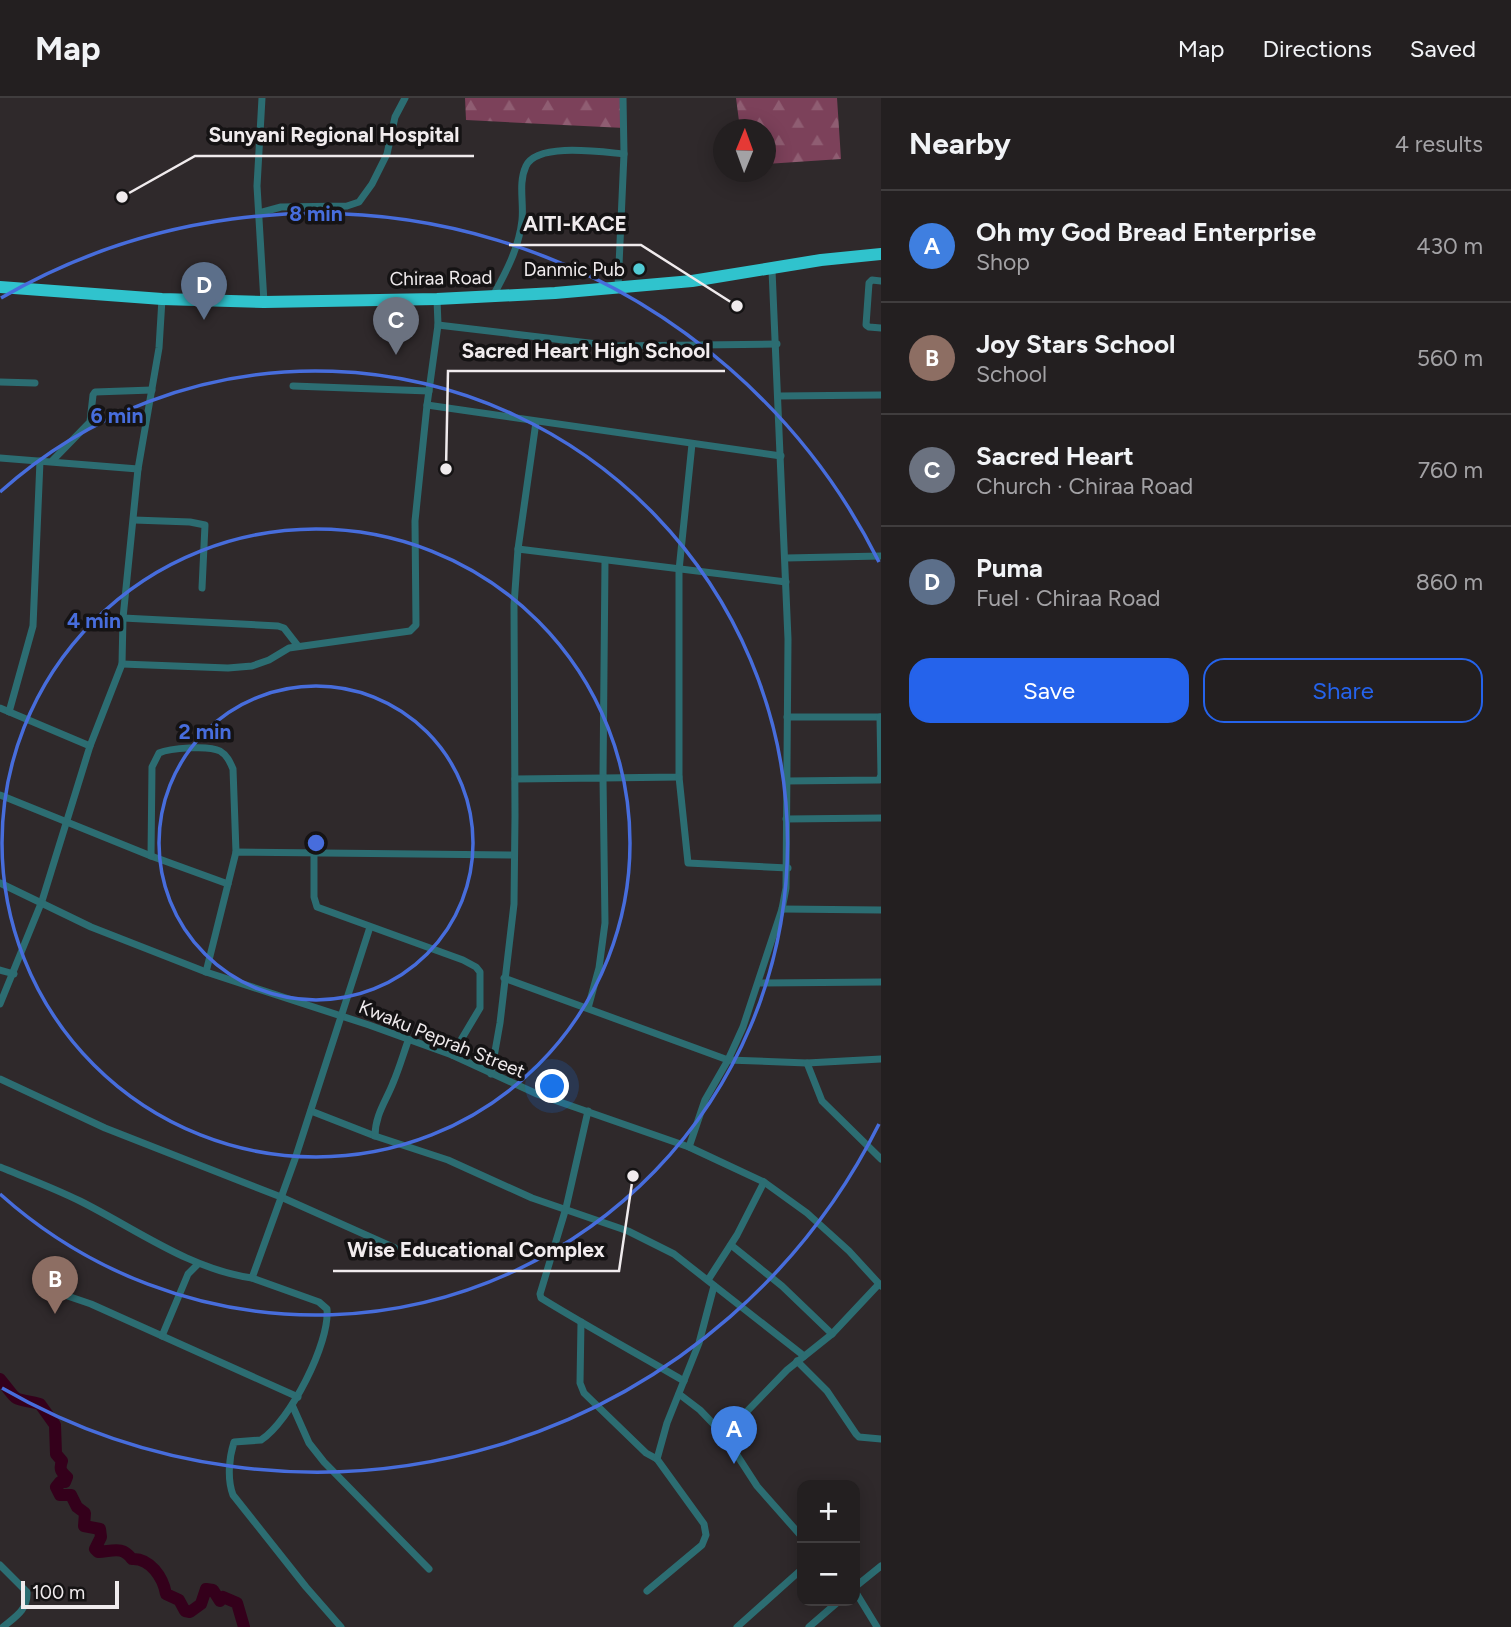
<!DOCTYPE html>
<meta charset="utf-8">
<style>
:root{--surface:#231f20;--page:#2b2729;--text:#f1f3f6;--muted:#a3a2a5;--line:#403d3e;--accent:#2563eb}
body{margin:0;font-family:Figtree,sans-serif;background:var(--page);color:var(--text)}
.controls{position:absolute;right:21px;bottom:21px;display:grid;overflow:hidden;border-radius:14px;box-shadow:0 4px 18px #0003}
.controls button{width:63px;height:63px;display:grid;place-items:center;padding:0;border:0;border-bottom:2px solid var(--line);background:var(--surface);color:var(--text);font:35px sans-serif}
.compass{position:absolute;left:713px;top:21px;width:63px;height:63px;border-radius:50%;background:var(--surface);box-shadow:0 4px 18px #0003;rotate:1deg}
.scale{position:absolute;left:21px;bottom:18px;width:98px;box-sizing:border-box;padding-left:7px;border:4px solid #f0ebed;border-top:0;font-size:19px;line-height:24px;white-space:nowrap;color:#f0ebed;-webkit-text-stroke:5px #151314;paint-order:stroke}
.you{position:absolute;left:553px;top:989px;width:24px;height:24px;margin:-18px;border:5px solid #fff;border-radius:50%;background:#1a73e8;box-shadow:0 0 0 10px #1a73e833}
.badge{display:grid;place-items:center;width:46px;height:46px;border-radius:50%;background:var(--accent);color:#fff;font-size:23px;font-weight:700}
.pin{position:absolute;translate:-50% -58px;filter:drop-shadow(0 2px 4px #0008)}
.pin::after{content:'';position:absolute;top:37px;width:24px;height:21px;background:inherit;clip-path:polygon(0 0,100% 0,50% 100%)}
.list{margin:0;padding:0;list-style:none}
h2{display:flex;justify-content:space-between;align-items:center;height:91px;margin:0;padding:0 28px;font-size:30px}
h2 small{font-size:23px;font-weight:400;color:var(--muted)}
.list li{display:grid;grid-template-columns:46px 1fr auto;gap:21px;align-items:center;box-sizing:border-box;height:112px;padding:0 28px;border-top:2px solid var(--line)}
.list b{display:block;font-size:26px;white-space:nowrap}
.list p{margin:0;font-size:23px;white-space:nowrap;color:var(--muted)}
.list em{font-size:23px;font-style:normal;color:var(--muted)}
.actions{display:flex;gap:14px;padding:21px 28px}
.actions a{flex:1;padding:16px 0;border:2px solid var(--accent);border-radius:21px;text-align:center;font-size:24px;color:var(--accent)}
.actions .main{background:var(--accent);color:#fff}
.map{position:relative;flex:none;width:881px;height:1529px;overflow:hidden}
header{display:flex;align-items:center;gap:42px;box-sizing:border-box;height:98px;padding:0 35px;background:var(--surface);border-bottom:2px solid var(--line)}
header strong{font-size:33px}
nav{display:flex;gap:38px;margin-inline-start:auto;font-size:24px}
main{display:flex}
aside{flex:1;background:var(--surface)}
.map>svg:first-child{display:block}
.forest{fill:url(#forest-firs)}
.lines{fill:none;stroke-linecap:round;stroke-linejoin:round}
.river{stroke:#34001b;stroke-width:12}
.street{stroke:#2c6d72;stroke-width:7}
.highway{stroke:#30c3cd;stroke-width:12}
.ring{fill:none;stroke:#476ddc;stroke-width:3.5}
.poi-dot{fill:#52ccd6;stroke:#151314;stroke-width:2.5}
.labels{text-anchor:middle;dominant-baseline:central;stroke-width:7;stroke-linejoin:round;paint-order:stroke}
.poi-label{font-size:19px;fill:#f0ebed;stroke:#151314;text-anchor:end}
.street-label{font-size:19px;fill:#f0ebed;stroke:#151314}
.centre{fill:#476ddc;stroke:#151314;stroke-width:3.5}
.ring-label{font-size:21px;text-anchor:middle;font-weight:bold;fill:#476ddc;stroke:#151314;stroke-width:7;stroke-linejoin:round;paint-order:stroke}
.leader{fill:none;stroke:#f0ebed;stroke-width:2.5}
.callout-dot{fill:#f0ebed;stroke:#151314;stroke-width:2.5}
.callout-label{font-size:21px;text-anchor:middle;font-weight:bold;fill:#f0ebed;stroke:#151314;stroke-width:7;stroke-linejoin:round;paint-order:stroke}
</style>
<header>
<strong>Map</strong>
<nav><a>Map</a><a>Directions</a><a>Saved</a></nav>
</header>
<main>
<div class="map">
<svg width="881" height="1529" viewBox="0 0 881 1529">
<defs>
<pattern id="forest-firs" width="22" height="20" patternUnits="userSpaceOnUse" patternTransform="scale(1.75)"><rect width="22" height="20" fill="#7c415a"/><path d="M5 1l3.5 6h-7zM16 11l3.5 6h-7z" fill="#8f5d72"/></pattern>
</defs>
<rect width="100%" height="100%" fill="#2f292b"/>
<g class="forest">
<polygon points="465,0 623,0 624,30 466,22"/>
<polygon points="736,0 837,0 841,61 766,66 766,32 740,31"/>
</g>
<g class="lines">
<path class="river" d="M0 1281C20 1305 9 1299 40 1306L55 1327 56 1356 62 1363C59 1371 61 1374 67 1379L65 1384H60L56 1389 60 1397H71L77 1409 85 1415 84 1428 100 1431 101 1439 95 1451 98 1454C114 1453 122 1448 132 1461 150 1460 163 1479 166 1496L179 1502 185 1513 190 1514 201 1506 206 1491 213 1492 220 1503 223 1499 237 1505 244 1529"/>
<g class="street">
<polyline points="262,0 257,88 264,204"/>
<polyline points="259,115 281,109 347,108 359,104 372,86 387,56 395,19 405,0"/>
<polyline points="881,183 872,182 869,185 866,227 869,229 881,230"/>
<polyline points="618,189 624,56 623,0"/>
<path d="M493 198C506 174 519 150 522 122 524 105 518 85 526 68 537 44 602 54 624 56"/>
<polyline points="438,227 614,248 777,246"/>
<polyline points="0,284 35,285"/>
<polyline points="293,288 429,293"/>
<polyline points="779,298 881,297"/>
<polyline points="427,307 781,358"/>
<polyline points="0,360 138,371"/>
<polyline points="52,363 90,324 93,297 95,294 152,292"/>
<polyline points="134,422 190,424 205,427 202,490"/>
<polyline points="518,451 786,484"/>
<polyline points="786,460 881,458"/>
<polyline points="605,463 603,680 679,679 679,472 692,346"/>
<polyline points="123,520 278,528 284,530 298,548"/>
<polyline points="122,566 228,570 252,568 269,562 289,550 410,533 416,527 415,423 427,307 438,227 437,201"/>
<polyline points="0,610 90,648 42,803 0,906"/>
<polyline points="9,614 33,528 40,363"/>
<polyline points="787,619 881,619"/>
<polyline points="90,648 122,566 123,520 138,371 159,250 162,201"/>
<polyline points="679,679 688,765 788,770"/>
<polyline points="515,681 603,680 605,825 599,870 588,910"/>
<polyline points="786,683 879,682 881,677 880,619"/>
<polyline points="0,697 151,758 228,786 206,874"/>
<polyline points="786,721 881,720"/>
<polyline points="314,755 314,799 317,809 463,862 476,869 480,874 480,910 452,957"/>
<path d="M151 758 152 669 159 655C170 650 209 647 220 653 227 657 230 664 233 671L236 754"/>
<polyline points="0,785 91,829 206,874 369,927 452,957 537,996 689,1049 764,1084 807,1115 849,1153 881,1188"/>
<polyline points="228,786 236,754 513,757"/>
<polyline points="782,811 881,812"/>
<polyline points="0,872 14,876"/>
<polyline points="504,880 728,962 807,965 881,961"/>
<polyline points="759,885 881,884"/>
<polyline points="807,965 822,1003 881,1061"/>
<polyline points="491,976 500,925 514,806 515,718 514,507 518,451 536,324"/>
<polyline points="0,981 105,1030 281,1099 395,1150"/>
<polyline points="311,1013 375,1038 448,1062 532,1100 628,1133 674,1156 804,1258"/>
<path d="M588 1013 566 1110 540 1196 541 1200C588 1229 636 1255 684 1283"/>
<path d="M375 1038C375 1017 386 1003 393 985 399 971 403 957 408 943"/>
<polyline points="689,1049 705,1002 728,962 743,929 782,811 786,790 788,541 772,172"/>
<path d="M0 1069C27 1080 54 1090 80 1103 136 1131 189 1171 252 1180L295 1061 370 829"/>
<polyline points="731,1147 782,1188 832,1236 879,1186"/>
<path d="M252 1180 319 1204 327 1211C330 1245 290 1323 261 1342L234 1344C229 1360 227 1381 233 1397L306 1489 341 1529"/>
<polyline points="708,1182 737,1137 764,1084"/>
<polyline points="47,1191 91,1206 298,1299"/>
<polyline points="581,1224 580,1285 584,1295 646,1355 657,1361 704,1426 706,1437 702,1447 647,1493"/>
<polyline points="162,1238 188,1176 198,1166"/>
<polyline points="797,1263 827,1293 856,1336 859,1339 881,1341"/>
<polyline points="679,1296 700,1312 724,1337 757,1388 802,1439"/>
<polyline points="293,1309 309,1345 324,1364 429,1471"/>
<polyline points="724,1337 787,1272 832,1236"/>
<polyline points="657,1361 667,1325 699,1245 714,1188"/>
<path d="M0 1467 27 1494C28 1512 15 1519 3 1529"/>
<polyline points="855,1489 881,1468"/>
<polyline points="855,1493 877,1529"/>
<polyline points="737,1529 802,1471"/>
<polyline points="809,1529 839,1503"/>
</g>
<polyline class="highway" points="0,189 162,201 264,204 437,201 555,195 692,183 821,162 881,156"/>
</g>
<g class="ring">
<circle cx="316" cy="745" r="157"/>
<circle cx="316" cy="745" r="314"/>
<path d="M0 394A472 472 0 1 1 0 1096"/>
<path d="M879 1026A629 629 0 0 1 2 1290M1 200A629 629 0 0 1 879 464"/>
</g>
<circle class="poi-dot" cx="639" cy="171" r="7"/>
<g class="labels">
<g class="poi-label">
<text x="625" y="171">Danmic Pub</text>
</g>
<g class="street-label">
<text transform="translate(441 180) rotate(-1)">Chiraa Road</text>
<text transform="translate(442 941) rotate(22)">Kwaku Peprah Street</text>
</g>
</g>
<circle cx="316" cy="745" r="10" class="centre"/>
<g class="ring-label">
<text x="316" y="123">8 min</text>
<text x="117" y="325">6 min</text>
<text x="94" y="530">4 min</text>
<text x="205" y="641">2 min</text>
</g>
<path class="leader" d="M122 99L195 58H474M737 208L641 147H509M446 371L448 273H725M633 1078L619 1173H333"/>
<g class="callout-dot">
<circle cx="122" cy="99" r="7"/>
<circle cx="737" cy="208" r="7"/>
<circle cx="446" cy="371" r="7"/>
<circle cx="633" cy="1078" r="7"/>
</g>
<g class="callout-label">
<text x="334" y="44">Sunyani Regional Hospital</text>
<text x="575" y="133">AITI-KACE</text>
<text x="586" y="260">Sacred Heart High School</text>
<text x="476" y="1159">Wise Educational Complex</text>
</g>
</svg>
<div class="controls">
<button>+</button>
<button>−</button>
</div>
<svg class="compass" viewBox="-18 -18 36 36"><path d="M0-13l5 13h-10z" fill="#e53935"/><path d="M0 13l5-13h-10z" fill="#a3a2a5"/></svg>
<div class="scale">100 m</div>
<div class="you"></div>
<div class="pin badge" style="left:734px;top:1366px;background:#3f7fe0">A</div>
<div class="pin badge" style="left:55px;top:1216px;background:#8d6e63">B</div>
<div class="pin badge" style="left:396px;top:257px;background:#6b7280">C</div>
<div class="pin badge" style="left:204px;top:222px;background:#5c6f8a">D</div>
</div>
<aside>
<h2>Nearby<small>4 results</small></h2>
<ul class="list">
<li><span class="badge" style="background:#3f7fe0">A</span><div><b>Oh my God Bread Enterprise</b><p>Shop</p></div><em>430 m</em></li>
<li><span class="badge" style="background:#8d6e63">B</span><div><b>Joy Stars School</b><p>School</p></div><em>560 m</em></li>
<li><span class="badge" style="background:#6b7280">C</span><div><b>Sacred Heart</b><p>Church · Chiraa Road</p></div><em>760 m</em></li>
<li><span class="badge" style="background:#5c6f8a">D</span><div><b>Puma</b><p>Fuel · Chiraa Road</p></div><em>860 m</em></li>
</ul>
<div class="actions"><a class="main">Save</a><a>Share</a></div>
</aside>
</main>
